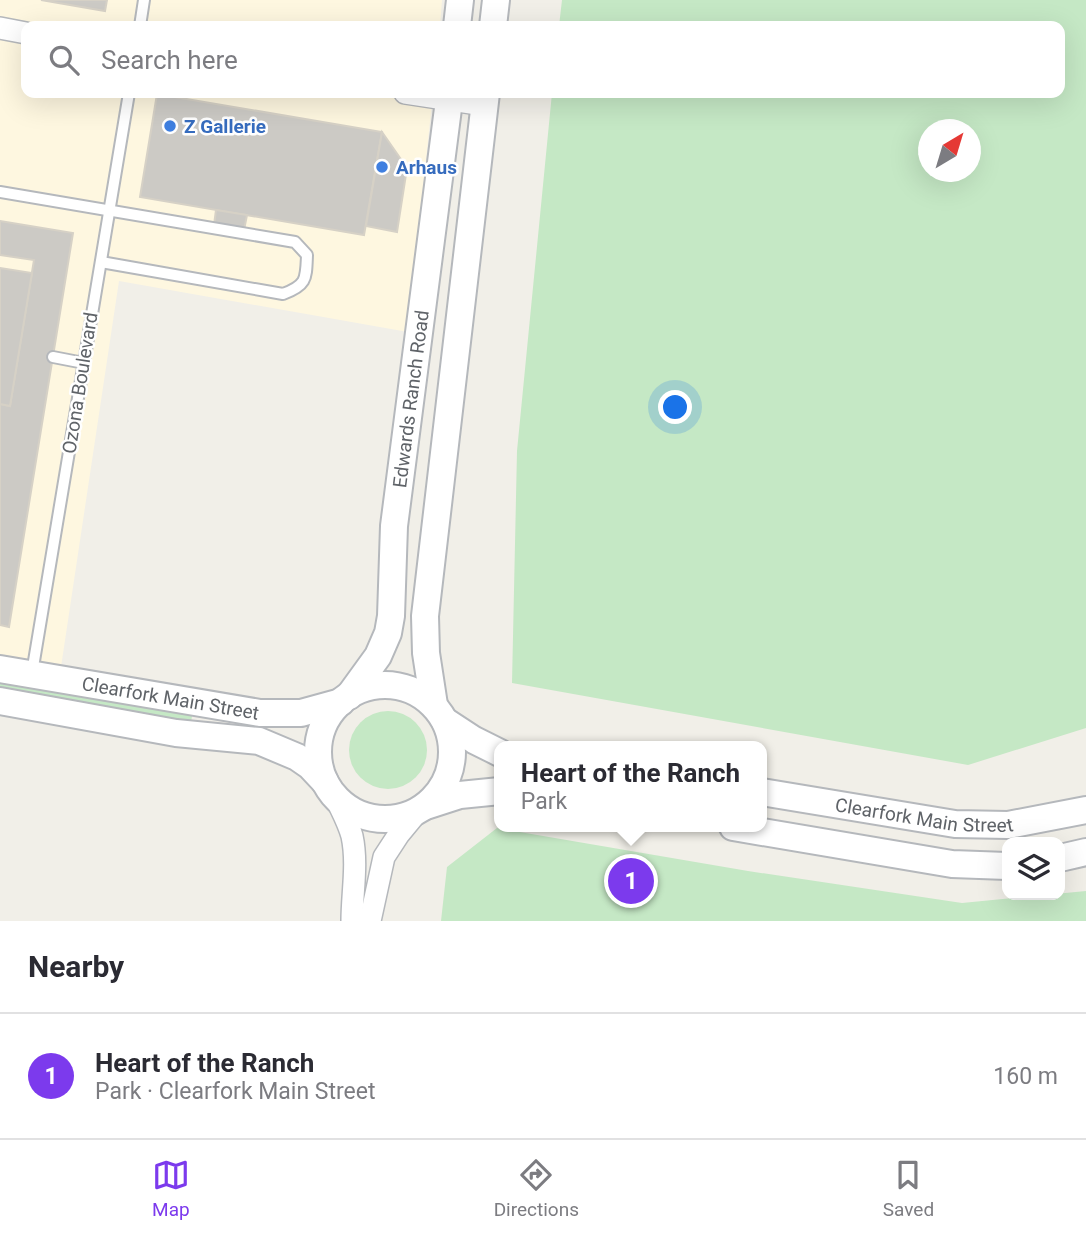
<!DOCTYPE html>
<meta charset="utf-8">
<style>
:root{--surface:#fff;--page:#f7f7f7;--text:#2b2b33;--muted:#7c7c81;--line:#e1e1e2;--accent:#7c3aed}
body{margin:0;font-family:Roboto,sans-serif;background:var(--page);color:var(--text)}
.controls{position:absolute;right:21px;bottom:21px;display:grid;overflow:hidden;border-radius:14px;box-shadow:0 7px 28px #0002}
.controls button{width:63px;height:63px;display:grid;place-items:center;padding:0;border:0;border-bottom:2px solid var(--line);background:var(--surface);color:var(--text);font:35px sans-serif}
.compass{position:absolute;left:918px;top:119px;width:63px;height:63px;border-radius:50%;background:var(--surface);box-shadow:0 7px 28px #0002;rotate:38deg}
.you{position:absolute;left:676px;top:408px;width:24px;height:24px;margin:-18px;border:5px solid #fff;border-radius:50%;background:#1a73e8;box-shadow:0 0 0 10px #1a73e833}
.badge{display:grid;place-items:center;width:46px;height:46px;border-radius:50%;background:var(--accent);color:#fff;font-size:23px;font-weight:700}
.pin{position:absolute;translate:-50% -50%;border:4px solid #fff;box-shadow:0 2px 7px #0006}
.popup{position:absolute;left:494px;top:741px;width:273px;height:91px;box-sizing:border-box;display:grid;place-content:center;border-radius:14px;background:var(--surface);filter:drop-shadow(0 2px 5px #0005);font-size:23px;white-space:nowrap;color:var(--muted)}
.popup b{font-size:26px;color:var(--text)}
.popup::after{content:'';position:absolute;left:50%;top:100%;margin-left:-14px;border:14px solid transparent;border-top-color:var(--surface)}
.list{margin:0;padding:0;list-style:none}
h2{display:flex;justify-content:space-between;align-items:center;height:91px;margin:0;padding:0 28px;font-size:30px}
h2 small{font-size:23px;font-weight:400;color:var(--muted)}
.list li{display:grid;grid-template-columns:46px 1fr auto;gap:21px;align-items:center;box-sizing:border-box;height:126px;padding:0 28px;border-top:2px solid var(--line)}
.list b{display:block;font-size:26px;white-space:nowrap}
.list p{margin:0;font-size:23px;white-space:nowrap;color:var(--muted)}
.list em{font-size:23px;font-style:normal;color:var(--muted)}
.icon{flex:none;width:38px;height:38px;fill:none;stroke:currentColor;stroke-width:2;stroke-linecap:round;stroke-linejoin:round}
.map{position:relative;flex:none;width:1086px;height:921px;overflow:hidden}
.search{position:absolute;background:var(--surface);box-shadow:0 7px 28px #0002;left:21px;right:21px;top:21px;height:77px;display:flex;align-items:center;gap:18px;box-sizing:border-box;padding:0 24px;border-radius:14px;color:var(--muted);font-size:26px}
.sheet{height:217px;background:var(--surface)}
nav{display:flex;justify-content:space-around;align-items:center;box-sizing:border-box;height:98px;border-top:2px solid var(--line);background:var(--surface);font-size:19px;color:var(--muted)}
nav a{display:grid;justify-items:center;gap:4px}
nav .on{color:var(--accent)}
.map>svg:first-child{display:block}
.commercial{fill:#fef7e0}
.green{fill:#c5e8c5;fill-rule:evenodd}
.building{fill:#cccac5;stroke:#d6d1c6;stroke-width:2}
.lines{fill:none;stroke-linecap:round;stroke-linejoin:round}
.service-casing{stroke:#b5b8bc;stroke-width:14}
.minor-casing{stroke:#b5b8bc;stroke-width:24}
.tertiary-casing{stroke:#b5b8bc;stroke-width:30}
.service{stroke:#fff;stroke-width:10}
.minor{stroke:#fff;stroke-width:21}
.tertiary{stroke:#fff;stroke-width:26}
.shop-dot{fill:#3f7fe0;stroke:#fff;stroke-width:2.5}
.labels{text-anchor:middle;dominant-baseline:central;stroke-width:5;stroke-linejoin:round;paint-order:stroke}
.shop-label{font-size:19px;font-weight:bold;fill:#366cbe;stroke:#fff;text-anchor:start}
.street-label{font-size:19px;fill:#5f6368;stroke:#fff}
</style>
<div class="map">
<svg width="1086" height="921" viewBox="0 0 1086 921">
<rect width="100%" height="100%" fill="#f1efe8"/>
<polygon class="commercial" points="0,0 442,0 440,26 26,26 26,93 433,93 408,332 119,281 61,667 0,657"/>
<g class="green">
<path d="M562 0H1086V728L968 765 512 683 517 451 552 93H1060V26H559ZM928 130H970V172H928Z"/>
<polygon points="0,676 193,708 191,723 0,695"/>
<circle cx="388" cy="750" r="39"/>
<polygon points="497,828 748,871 962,903 1086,891 1086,921 441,921 447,867"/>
</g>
<g class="building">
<polygon points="41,0 107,0 105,11"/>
<polygon points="157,94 382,132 364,235 140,197"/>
<polygon points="382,132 407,168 397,232 366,226"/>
<polygon points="216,210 247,215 244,230 214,225"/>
<polygon points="0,221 73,233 9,627 0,625 0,404 10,406 34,260 0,255"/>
<polygon points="0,268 32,273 10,406 0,404"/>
</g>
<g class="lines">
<g class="service-casing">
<g id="service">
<polyline points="140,26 144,0"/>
<path d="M0 192 295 242 307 255C306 279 307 285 283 294L101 262"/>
<polyline points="53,357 84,363"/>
<polyline points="32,673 129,93"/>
</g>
</g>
<g class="minor-casing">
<g id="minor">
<polyline points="0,28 26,33"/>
<polyline points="405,93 484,105"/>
<path d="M334 794C340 808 348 821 352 836 358 864 352 893 352 921"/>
<polyline points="370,921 384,857 399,834 418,811"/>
</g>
</g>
<g class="tertiary-casing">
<g id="tertiary">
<polyline points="457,26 460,0"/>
<polyline points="493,26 496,0"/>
<path id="s1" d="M0 669 260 713H301L341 702"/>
<circle cx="385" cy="752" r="67"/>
<path id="s2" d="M349 696 378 656 388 633 391 616 394 526 450 93"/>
<polyline points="0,701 176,733 259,741 297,757 310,766 325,782"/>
<polyline points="434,705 426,653 425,616 486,93"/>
<polyline points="445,721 474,740 500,753"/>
<path id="s3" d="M762 792 955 824 1008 825 1086 810"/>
<polyline points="426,806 460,795 500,791"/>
<polyline points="733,827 952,864 1007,866"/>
<polyline points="1060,858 1086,852"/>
</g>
</g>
<use href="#service" class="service"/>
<use href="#minor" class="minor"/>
<use href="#tertiary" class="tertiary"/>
</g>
<g class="shop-dot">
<circle cx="170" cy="126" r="7"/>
<circle cx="382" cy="167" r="7"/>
</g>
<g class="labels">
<g class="shop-label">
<text x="184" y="126">Z Gallerie</text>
<text x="396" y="167">Arhaus</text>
</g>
<g class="street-label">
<text transform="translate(80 383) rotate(-81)">Ozona Boulevard</text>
<text stroke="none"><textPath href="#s2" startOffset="310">Edwards Ranch Road</textPath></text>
<text stroke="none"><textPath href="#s1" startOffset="173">Clearfork Main Street</textPath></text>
<text stroke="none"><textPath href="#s3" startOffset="164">Clearfork Main Street</textPath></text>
</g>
</g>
</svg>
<div class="controls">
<button><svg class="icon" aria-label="layers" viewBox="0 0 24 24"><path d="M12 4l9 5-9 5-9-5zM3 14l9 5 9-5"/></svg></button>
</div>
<svg class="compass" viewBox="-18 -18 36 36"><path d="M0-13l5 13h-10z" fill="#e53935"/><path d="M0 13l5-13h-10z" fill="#7c7c81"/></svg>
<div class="you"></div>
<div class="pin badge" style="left:631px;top:881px">1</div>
<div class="popup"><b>Heart of the Ranch</b>Park</div>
<div class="search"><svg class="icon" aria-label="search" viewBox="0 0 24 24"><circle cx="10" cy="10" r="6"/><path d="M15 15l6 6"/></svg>Search here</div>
</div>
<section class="sheet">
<h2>Nearby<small></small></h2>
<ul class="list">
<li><span class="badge">1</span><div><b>Heart of the Ranch</b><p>Park · Clearfork Main Street</p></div><em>160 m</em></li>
</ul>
</section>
<nav>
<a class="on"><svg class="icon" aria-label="map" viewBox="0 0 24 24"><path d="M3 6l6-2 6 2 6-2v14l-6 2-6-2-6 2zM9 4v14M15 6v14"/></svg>Map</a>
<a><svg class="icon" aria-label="directions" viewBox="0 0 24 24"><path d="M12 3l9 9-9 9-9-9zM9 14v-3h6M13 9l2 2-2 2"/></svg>Directions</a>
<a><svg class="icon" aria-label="saved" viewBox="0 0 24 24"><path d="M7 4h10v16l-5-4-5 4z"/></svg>Saved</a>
</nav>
